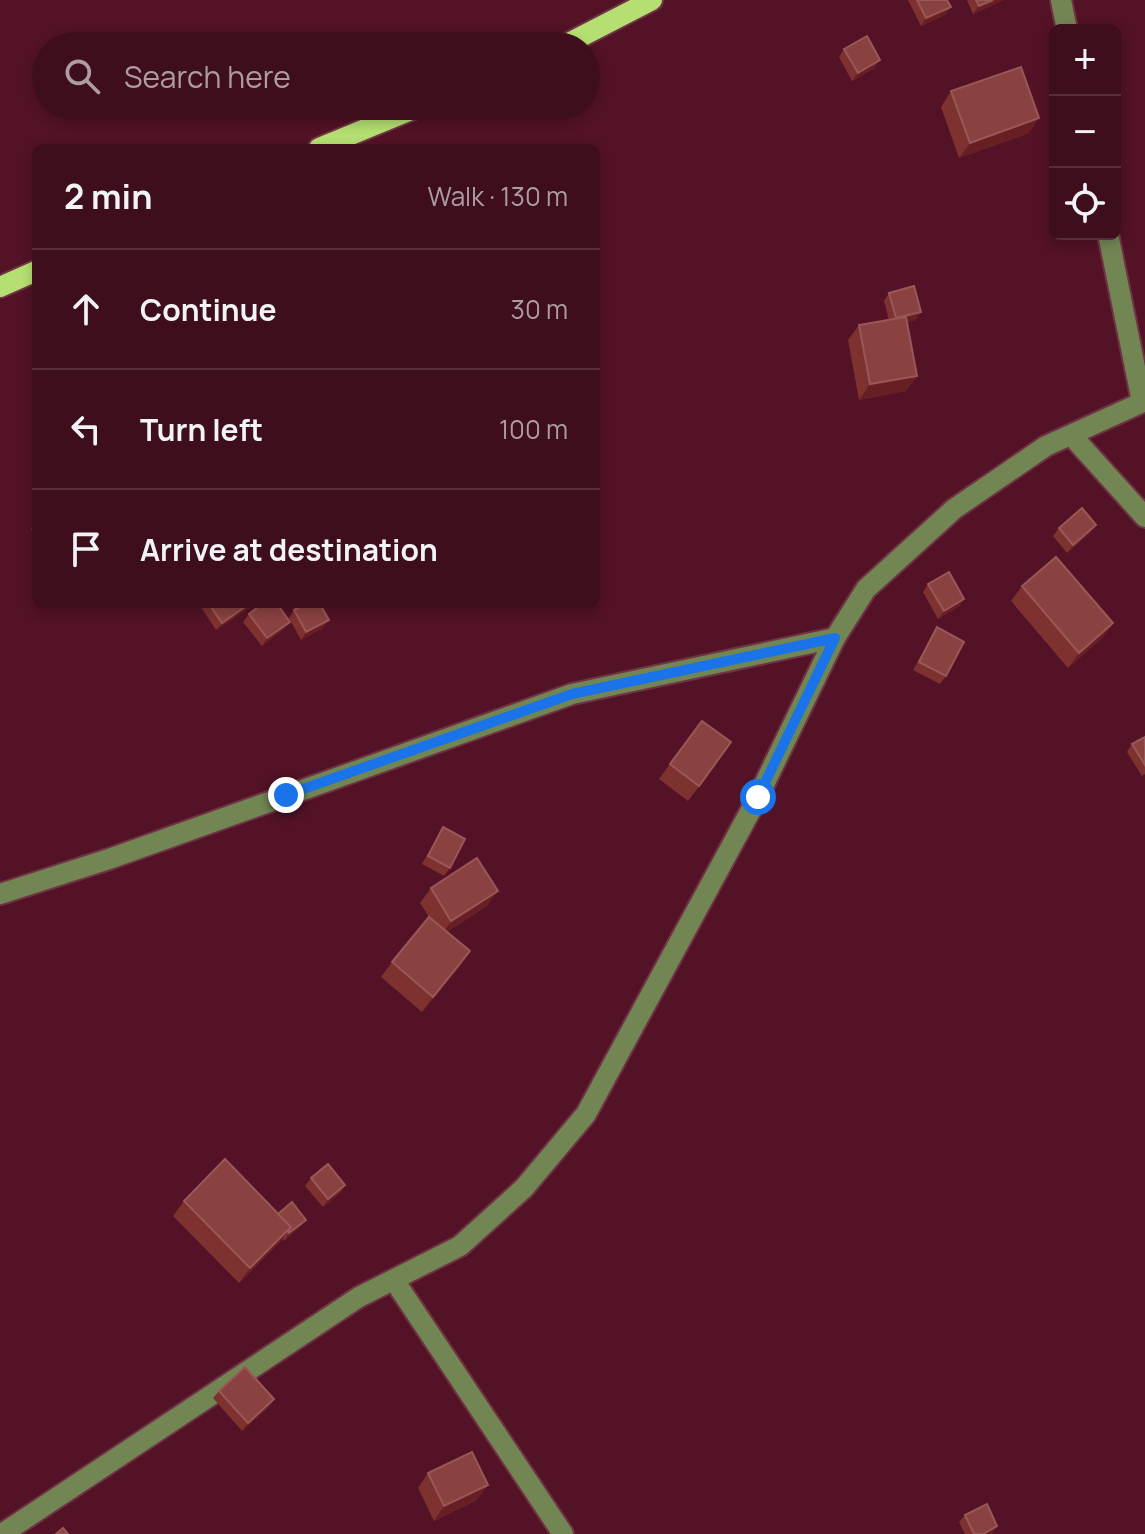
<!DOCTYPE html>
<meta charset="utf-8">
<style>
:root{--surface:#3e0e1c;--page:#491c29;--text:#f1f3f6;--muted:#ad9ca3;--line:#572e3b}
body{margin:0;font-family:Manrope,sans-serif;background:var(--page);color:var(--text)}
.controls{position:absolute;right:24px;top:24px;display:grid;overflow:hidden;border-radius:12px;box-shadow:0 4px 12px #0003}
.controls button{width:72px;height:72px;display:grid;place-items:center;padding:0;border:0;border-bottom:2px solid var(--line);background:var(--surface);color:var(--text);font:40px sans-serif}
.stop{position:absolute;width:24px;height:24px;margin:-18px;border:6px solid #1a73e8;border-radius:50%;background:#fff}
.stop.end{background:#1a73e8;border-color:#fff;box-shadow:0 2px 8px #0008}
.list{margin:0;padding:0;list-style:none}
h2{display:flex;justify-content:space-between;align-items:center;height:104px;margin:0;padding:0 32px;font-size:34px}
h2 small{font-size:26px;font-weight:400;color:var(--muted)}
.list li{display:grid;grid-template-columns:52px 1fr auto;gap:24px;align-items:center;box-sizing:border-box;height:120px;padding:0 32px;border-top:2px solid var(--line)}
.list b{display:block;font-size:30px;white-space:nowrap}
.list em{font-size:26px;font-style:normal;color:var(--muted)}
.icon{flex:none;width:44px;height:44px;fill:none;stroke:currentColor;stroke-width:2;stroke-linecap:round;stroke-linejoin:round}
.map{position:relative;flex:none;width:1145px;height:1534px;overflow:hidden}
.search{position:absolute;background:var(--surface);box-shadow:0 4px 12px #0003;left:32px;top:32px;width:568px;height:88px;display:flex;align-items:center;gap:20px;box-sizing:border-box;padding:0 28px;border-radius:44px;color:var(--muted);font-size:30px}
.panel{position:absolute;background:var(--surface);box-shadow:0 4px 12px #0003;left:32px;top:144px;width:568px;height:464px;border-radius:12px}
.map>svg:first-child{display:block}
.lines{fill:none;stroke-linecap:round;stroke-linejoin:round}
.minor-casing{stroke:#6f3344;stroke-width:24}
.major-casing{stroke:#6f3344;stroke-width:24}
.minor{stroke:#728654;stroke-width:20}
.major{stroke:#b5df72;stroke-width:20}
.wall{fill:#7e322f}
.shaded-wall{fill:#671f24}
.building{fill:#8a4240;stroke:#9a5757;stroke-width:2}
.route{stroke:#1a73e8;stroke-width:10}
</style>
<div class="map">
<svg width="1145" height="1534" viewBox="0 0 1145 1534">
<rect width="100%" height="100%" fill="#531226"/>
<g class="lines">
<g class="minor-casing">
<g id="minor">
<polyline points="1061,0 1067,30"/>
<polyline points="1108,234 1142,402"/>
<polyline points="1072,436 1145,517"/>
<polyline points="0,894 109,859 572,694 835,638"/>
<polyline points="394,1280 563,1534"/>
<polyline points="2,1534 359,1297 460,1246 524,1188 586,1114 758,797 835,638 866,589 954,509 1046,446 1145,401"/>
</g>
</g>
<g class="major-casing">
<g id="major">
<polyline points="563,46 652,0"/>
<polyline points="319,148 421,106"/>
<polyline points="0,287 36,271"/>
</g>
</g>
<use href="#minor" class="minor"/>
<use href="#major" class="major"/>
</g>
<g class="wall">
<polygon points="908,0 947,0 951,7 945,15 921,26"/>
<polygon points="967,0 1004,0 973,14"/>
<polygon points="844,49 875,68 852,81 839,57"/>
<polygon points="951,91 1029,133 959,158 941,107"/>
<polygon points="889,293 916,320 907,322 917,376 906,391 859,400 848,340 859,325 889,320 884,301"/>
<polygon points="36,522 36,536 31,529"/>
<polygon points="1059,528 1090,533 1067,553 1053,536"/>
<polygon points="928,584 964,599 959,606 938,619 923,592"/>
<polygon points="1022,586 1113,623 1102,638 1068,668 1011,601"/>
<polygon points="199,604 255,604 216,630"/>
<polygon points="294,610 323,628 301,640 289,618"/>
<polygon points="249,614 284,629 262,646 243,622"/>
<polygon points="937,627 946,676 940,684 913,670"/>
<polygon points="1145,737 1145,774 1142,776 1127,752 1132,744"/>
<polygon points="721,757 688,801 659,779 670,764"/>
<polygon points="443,827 450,868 444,876 422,864"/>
<polygon points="431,888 487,906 447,932 470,951 460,966 422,1012 381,977 392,962 429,917 420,903"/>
<polygon points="311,1178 345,1185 340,1193 323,1207 305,1186"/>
<polygon points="184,1201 278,1214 306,1220 300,1227 284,1241 283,1239 239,1283 173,1216"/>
<polygon points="219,1391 274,1399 269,1407 242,1431 213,1398"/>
<polygon points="428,1473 477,1500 434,1521 418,1488"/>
<polygon points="965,1515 992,1534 965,1534 959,1522"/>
</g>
<g class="shaded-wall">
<polygon points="993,0 1004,0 973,14 979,6"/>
<polygon points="951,7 945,15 921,26 926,18"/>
<polygon points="880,60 875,68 852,81 858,73"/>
<polygon points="1039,118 1029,133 959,158 970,143"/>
<polygon points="921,312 916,320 891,327 896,319"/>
<polygon points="917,376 906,391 859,400 870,384"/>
<polygon points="1096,525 1090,533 1067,553 1073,545"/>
<polygon points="964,599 959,606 938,619 944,611"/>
<polygon points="249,604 255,604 216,630 222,623"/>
<polygon points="329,620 323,628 301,640 306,632"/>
<polygon points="290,622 284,629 262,646 267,638"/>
<polygon points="1113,623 1102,638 1068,668 1079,653"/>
<polygon points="498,891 487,906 441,936 451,921"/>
<polygon points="470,951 460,966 422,1012 433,997"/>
<polygon points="345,1185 340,1193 323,1207 328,1199"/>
<polygon points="306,1220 300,1227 284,1241 289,1233"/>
<polygon points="291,1227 280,1242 239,1283 250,1268"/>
<polygon points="274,1399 269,1407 242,1431 248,1423"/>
<polygon points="488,1485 477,1500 434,1521 444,1506"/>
<polygon points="997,1526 992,1534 983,1534"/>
</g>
<g class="building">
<polygon points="917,0 947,0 951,7 926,18"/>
<polygon points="976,0 993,0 979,6"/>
<polygon points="867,36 880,60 858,73 844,49"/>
<polygon points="1021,67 1039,118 970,143 951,91"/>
<polygon points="914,286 921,312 896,318 889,293"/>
<polygon points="906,317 917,376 870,384 859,325"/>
<polygon points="1082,508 1096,525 1073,545 1059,528"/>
<polygon points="1056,557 1113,623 1079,653 1022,586"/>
<polygon points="949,572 964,599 944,611 928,584"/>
<polygon points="209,604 249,604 222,623"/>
<polygon points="262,604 277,604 290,622 267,638 249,614"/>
<polygon points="305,604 320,604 329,620 306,632 294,610"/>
<polygon points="937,627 964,642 946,676 919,662"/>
<polygon points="702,721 731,742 699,786 670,764"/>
<polygon points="1145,737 1145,765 1132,744"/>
<polygon points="443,827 465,839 450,868 428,856"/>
<polygon points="477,858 498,891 451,921 431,888"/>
<polygon points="429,917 470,951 433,997 392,962"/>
<polygon points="225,1159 291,1227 250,1268 184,1201"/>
<polygon points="328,1164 345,1185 328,1199 311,1178"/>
<polygon points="292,1202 306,1220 289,1233 288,1232 291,1227 278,1214"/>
<polygon points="245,1367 274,1399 248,1423 219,1391"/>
<polygon points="472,1452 488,1485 444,1506 428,1473"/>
<polygon points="987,1504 997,1526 983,1534 974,1534 965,1515"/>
<polygon points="63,1528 68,1534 56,1534"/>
</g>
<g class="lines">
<polyline class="route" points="286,795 572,694 835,638 758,797"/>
</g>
</svg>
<div class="controls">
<button>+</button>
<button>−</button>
<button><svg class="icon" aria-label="locate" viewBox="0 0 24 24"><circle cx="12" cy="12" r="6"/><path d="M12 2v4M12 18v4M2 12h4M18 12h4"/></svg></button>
</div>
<div class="stop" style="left:758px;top:797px"></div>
<div class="stop end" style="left:286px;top:795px"></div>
<div class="search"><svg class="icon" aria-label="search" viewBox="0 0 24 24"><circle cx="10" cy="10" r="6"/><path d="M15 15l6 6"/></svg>Search here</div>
<section class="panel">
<h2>2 min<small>Walk · 130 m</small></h2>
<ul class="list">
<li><svg class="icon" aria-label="ahead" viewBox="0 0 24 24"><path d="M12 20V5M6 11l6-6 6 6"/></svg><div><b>Continue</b></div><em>30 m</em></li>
<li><svg class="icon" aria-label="left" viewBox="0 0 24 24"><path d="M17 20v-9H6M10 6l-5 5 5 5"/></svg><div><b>Turn left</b></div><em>100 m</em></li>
<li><svg class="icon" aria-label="arrive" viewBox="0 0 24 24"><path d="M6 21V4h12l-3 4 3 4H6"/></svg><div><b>Arrive at destination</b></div></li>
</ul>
</section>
</div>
